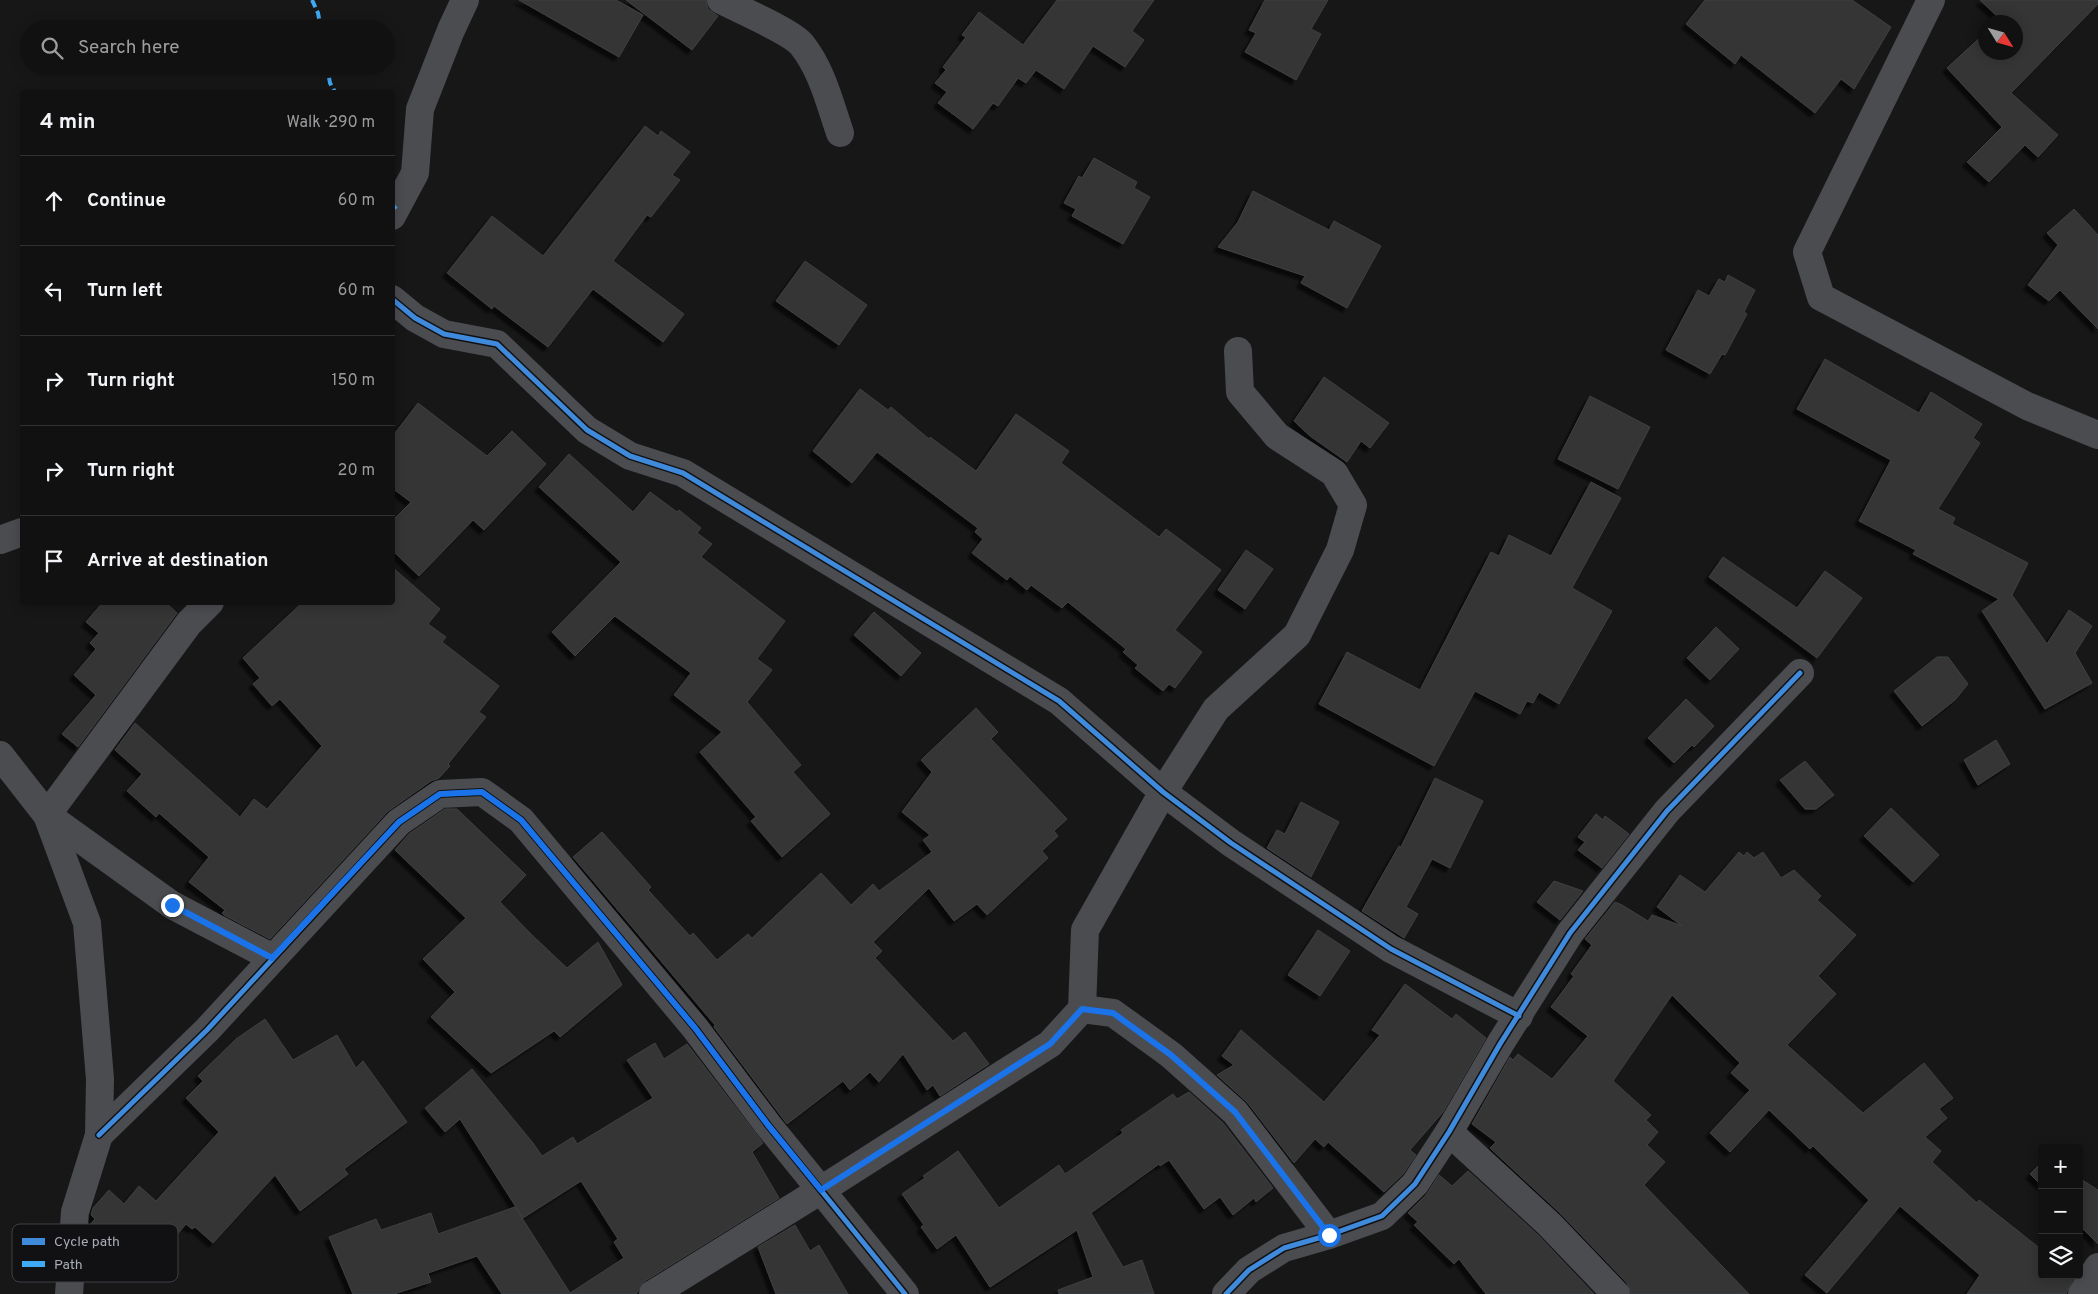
<!DOCTYPE html>
<meta charset="utf-8">
<style>
:root{--surface:#111;--page:#1e1f1f;--text:#f1f3f6;--muted:#9c9d9f;--line:#303131}
body{margin:0;font-family:Overpass,sans-serif;background:var(--page);color:var(--text)}
.controls{position:absolute;right:15px;bottom:15px;display:grid;overflow:hidden;border-radius:5px;box-shadow:0 2px 12px #0003}
.controls button{width:45px;height:45px;display:grid;place-items:center;padding:0;border:0;border-bottom:1px solid var(--line);background:var(--surface);color:var(--text);font:25px sans-serif}
.compass{position:absolute;left:1978px;top:15px;width:45px;height:45px;border-radius:50%;background:var(--surface);box-shadow:0 2px 12px #0003;rotate:127deg}
.stop{position:absolute;width:15px;height:15px;margin:-11px;border:4px solid #1a73e8;border-radius:50%;background:#fff}
.stop.end{background:#1a73e8;border-color:#fff;box-shadow:0 1px 5px #0008}
.list{margin:0;padding:0;list-style:none}
h2{display:flex;justify-content:space-between;align-items:center;height:65px;margin:0;padding:0 20px;font-size:21px}
h2 small{font-size:16px;font-weight:400;color:var(--muted)}
.list li{display:grid;grid-template-columns:32px 1fr auto;gap:15px;align-items:center;box-sizing:border-box;height:90px;padding:0 20px;border-top:1px solid var(--line)}
.list b{display:block;font-size:19px;white-space:nowrap}
.list em{font-size:16px;font-style:normal;color:var(--muted)}
.icon{flex:none;width:28px;height:28px;fill:none;stroke:currentColor;stroke-width:2;stroke-linecap:round;stroke-linejoin:round}
.map{position:relative;flex:none;width:2098px;height:1294px;overflow:hidden}
.search{position:absolute;background:var(--surface);box-shadow:0 2px 12px #0003;left:20px;top:20px;width:375px;height:55px;display:flex;align-items:center;gap:12px;box-sizing:border-box;padding:0 18px;border-radius:28px;color:var(--muted);font-size:19px}
.panel{position:absolute;background:var(--surface);box-shadow:0 2px 12px #0003;left:20px;top:90px;width:375px;height:515px;border-radius:5px}
.map>svg:first-child{display:block}
.building{fill:#353536;stroke:#3f4043;filter:url(#shadow)}
.lines{fill:none;stroke-linecap:round;stroke-linejoin:round}
.minor{stroke:#4b4c50;stroke-width:28}
.quiet{stroke:#3fa9f5;stroke-width:4;stroke-dasharray:8 4;stroke-linecap:butt}
.cycleway-casing{stroke:#111113;stroke-width:8}
.cycleway{stroke:#408adc;stroke-width:5}
.route{stroke:#1a73e8;stroke-width:6}
.key{fill:#111113;stroke:#3e4045;stroke-width:1}
.key-label{font-size:14px;fill:#a8adb8}
</style>
<div class="map">
<svg width="2098" height="1294" viewBox="0 0 2098 1294">
<defs>
<filter id="shadow"><feDropShadow dx="-4.5" dy="4.5" stdDeviation="1" flood-color="#0009"/></filter>
</defs>
<rect width="100%" height="100%" fill="#171717"/>
<g class="building">
<polygon points="519,0 616,0 643,15 619,57"/>
<polygon points="626,0 706,0 708,9 718,16 692,50"/>
<polygon points="1057,0 1154,0 1132,31 1144,40 1125,67 1093,46 1064,89 1036,70 1026,83 1018,78 998,106 993,103 973,129 938,103 947,92 935,83 946,70 943,67 966,37 962,35 979,12 1023,45"/>
<polygon points="1265,0 1328,0 1311,29 1321,34 1296,80 1245,52 1256,33 1249,30"/>
<polygon points="1705,0 1852,0 1891,27 1854,89 1841,79 1815,113 1741,55 1735,64 1686,24"/>
<polygon points="1980,0 2098,0 2098,4 2011,93 2058,135 2038,157 2025,145 1989,182 1967,162 2002,127 1947,68 1986,32 1986,52 2016,52 2016,22 1996,22 2000,19"/>
<polygon points="645,126 658,136 661,131 690,152 672,175 680,180 651,217 647,215 613,261 684,314 663,342 593,289 548,347 494,306 492,309 447,273 492,216 543,256"/>
<polygon points="1094,158 1137,182 1134,188 1150,197 1123,244 1072,216 1076,209 1064,203 1079,176 1082,178"/>
<polygon points="1253,191 1329,230 1334,221 1381,246 1347,308 1301,283 1305,276 1218,247 1238,222"/>
<polygon points="2074,209 2098,235 2098,329 2060,290 2049,301 2028,285 2058,245 2047,233"/>
<polygon points="805,261 867,305 839,345 776,301"/>
<polygon points="1728,275 1755,290 1744,312 1747,314 1725,355 1722,354 1710,374 1666,350 1698,290 1709,296 1719,279 1725,282"/>
<polygon points="1825,359 1919,413 1931,392 1982,424 1973,438 1980,443 1938,509 1955,518 1952,524 2028,563 2012,595 2047,644 2069,610 2092,626 2075,653 2092,683 2045,709 1982,611 1999,599 1913,554 1916,550 1859,521 1891,460 1797,409"/>
<polygon points="1324,377 1389,423 1370,448 1361,441 1347,462 1310,436 1294,421"/>
<polygon points="860,389 888,410 891,407 929,439 930,437 976,471 1016,414 1069,451 1061,463 1159,537 1166,529 1221,570 1175,630 1202,652 1175,688 1169,684 1163,691 1135,668 1138,665 1123,652 1126,649 1068,602 1062,608 1031,585 1027,590 1010,576 1007,580 972,553 983,539 975,532 978,528 877,452 852,483 813,451"/>
<polygon points="1590,396 1650,427 1618,489 1558,459"/>
<polygon points="418,403 487,456 512,431 546,464 484,530 473,520 419,576 392,550 392,521 411,502 392,488 392,437"/>
<polygon points="569,454 633,512 650,492 677,512 679,510 701,528 697,533 712,544 701,557 785,621 757,659 772,670 747,702 801,765 793,772 830,814 782,857 751,821 756,817 700,752 722,732 674,695 691,673 615,616 575,656 552,632 621,562 539,487"/>
<polygon points="1591,482 1621,498 1572,588 1612,611 1559,704 1539,692 1533,703 1527,701 1520,714 1475,691 1434,766 1319,704 1347,652 1420,690 1491,552 1499,556 1509,535 1551,556"/>
<polygon points="1246,550 1273,569 1245,609 1218,590"/>
<polygon points="1723,557 1797,608 1825,571 1862,598 1817,658 1709,577"/>
<polygon points="392,567 440,609 428,624 446,637 442,642 499,686 479,712 486,717 448,764 450,766 439,778 431,781 388,811 270,939 224,915 222,913 225,910 189,882 209,857 159,813 156,817 127,791 142,774 115,750 135,723 240,817 254,799 267,809 322,746 280,699 272,706 253,684 260,678 243,658 303,602 392,602"/>
<polygon points="103,602 165,602 177,613 78,747 62,734 96,695 74,675 96,649 90,643 99,633 86,622"/>
<polygon points="874,612 921,653 901,676 854,635"/>
<polygon points="1716,627 1739,649 1710,680 1687,658"/>
<polygon points="1937,657 1948,657 1968,684 1955,700 1922,726 1894,691"/>
<polygon points="1686,699 1714,726 1694,747 1692,745 1674,763 1648,738"/>
<polygon points="976,708 998,732 991,739 1067,819 1054,831 1058,836 1042,851 1048,858 987,915 977,904 954,921 929,888 873,942 882,951 875,958 953,1041 965,1032 989,1064 940,1096 933,1085 927,1090 903,1054 879,1082 870,1072 850,1090 843,1081 787,1124 714,1027 715,1025 573,857 602,832 651,887 648,890 690,936 693,933 717,960 748,934 752,938 821,873 851,905 873,884 879,891 932,852 923,840 930,835 902,812 932,772 921,760"/>
<polygon points="1996,740 2010,764 1978,785 1964,760"/>
<polygon points="1805,761 1834,795 1816,809 1805,809 1780,780"/>
<polygon points="1435,778 1483,801 1450,868 1432,859 1406,907 1418,914 1404,938 1362,911 1399,846 1401,847"/>
<polygon points="1301,802 1339,822 1311,877 1267,848 1277,830 1285,834"/>
<polygon points="1891,808 1939,855 1913,882 1864,836"/>
<polygon points="445,809 457,809 526,875 500,902 532,935 567,968 598,942 622,985 560,1037 554,1031 491,1073 431,1017 455,992 423,959 466,918 395,850 409,834"/>
<polygon points="1596,814 1603,820 1605,816 1629,834 1602,868 1578,850 1585,842 1578,837"/>
<polygon points="1739,852 1744,856 1747,852 1754,858 1763,852 1781,878 1794,870 1821,896 1817,900 1856,935 1818,976 1836,994 1787,1045 1863,1113 1924,1063 1953,1098 1939,1109 1947,1118 1925,1137 1941,1151 1932,1162 1977,1203 1979,1200 2042,1250 2042,1275 2075,1275 2066,1294 1967,1294 1980,1275 1900,1206 1827,1293 1805,1275 1869,1200 1813,1146 1810,1149 1769,1110 1730,1152 1710,1133 1750,1090 1731,1073 1740,1063 1672,995 1613,1081 1651,1115 1646,1120 1658,1132 1647,1145 1665,1162 1644,1185 1749,1294 1631,1294 1627,1283 1560,1213 1490,1148 1496,1142 1472,1124 1510,1057 1513,1060 1518,1054 1552,1079 1588,1036 1551,1007 1574,976 1571,974 1592,945 1585,939 1615,902 1622,905 1648,921 1652,915 1682,926 1657,907 1680,875 1705,892"/>
<polygon points="1554,881 1583,891 1560,920 1537,902"/>
<polygon points="1318,930 1350,951 1320,996 1288,975"/>
<polygon points="1405,984 1452,1019 1456,1014 1486,1038 1443,1112 1410,1150 1416,1155 1403,1174 1384,1192 1328,1142 1324,1147 1315,1139 1294,1163 1247,1102 1217,1075 1234,1065 1222,1056 1241,1030 1324,1102 1380,1035 1372,1030"/>
<polygon points="265,1019 293,1060 337,1035 356,1068 363,1061 407,1122 344,1169 348,1174 300,1211 275,1175 213,1243 195,1227 192,1229 186,1224 152,1264 146,1258 134,1271 126,1264 120,1271 88,1243 90,1225 95,1219 91,1215 93,1208 109,1190 124,1204 139,1186 156,1201 219,1132 186,1098 203,1081 198,1076 236,1039"/>
<polygon points="655,1043 664,1059 687,1044 763,1143 752,1152 779,1198 645,1281 636,1294 502,1294 477,1256 428,1273 431,1282 394,1294 353,1294 329,1237 376,1219 381,1230 431,1213 438,1234 515,1207 570,1293 624,1258 614,1242 618,1239 581,1181 523,1218 460,1119 445,1132 425,1108 472,1069 533,1143 542,1156 573,1137 577,1144 653,1098 627,1060"/>
<polygon points="1189,1092 1223,1123 1273,1188 1256,1202 1254,1198 1233,1215 1220,1197 1204,1209 1169,1160 1160,1166 1159,1164 1091,1213 1123,1267 1142,1260 1154,1294 1059,1294 1058,1290 1093,1277 1077,1230 990,1287 956,1235 937,1249 921,1227 924,1225 902,1194 925,1178 923,1176 958,1151 999,1208 1059,1165 1065,1174 1123,1133 1121,1130 1173,1094 1177,1099"/>
<polygon points="2042,1162 2042,1186 2030,1174"/>
<polygon points="1468,1171 1538,1235 1594,1294 1486,1294 1459,1259 1454,1264 1414,1225 1418,1222 1408,1213 1426,1195 1439,1175 1452,1186"/>
<polygon points="2079,1178 2098,1190 2098,1244 2079,1225"/>
<polygon points="795,1225 810,1251 819,1245 848,1294 776,1294 758,1247"/>
</g>
<g class="lines">
<g class="minor">
<path d="M721 0C738 9 792 32 802 45 822 70 830 104 840 133"/>
<polyline points="1931,0 1807,252 1821,297 2027,406 2098,435"/>
<polyline points="392,216 415,173 420,109 451,30 465,0"/>
<polyline points="392,299 415,318 444,334 497,344 587,430 630,456 683,473 1059,701 1163,792 1231,843 1391,949 1519,1016"/>
<polyline points="0,540 22,532"/>
<polyline points="210,602 189,623 47,815 172,905 273,958"/>
<polyline points="0,755 47,815 87,923 100,1079 99,1135 75,1212 69,1294"/>
<polyline points="1082,1009 1085,930 1163,792 1216,709 1297,635 1340,550 1353,505 1334,473 1277,436 1240,392 1238,351"/>
<polyline points="1449,1132 1549,1224 1616,1294"/>
<polyline points="99,1135 207,1030 399,822 440,794 482,792 521,820 695,1028 768,1125 905,1294"/>
<polyline points="653,1294 821,1190 1050,1044 1082,1009 1113,1013 1171,1055 1235,1112 1329,1235"/>
<polyline points="1226,1294 1249,1270 1284,1248 1329,1235 1382,1216 1415,1184 1449,1132 1500,1044 1570,933 1667,811 1800,673"/>
<polyline points="2082,1294 2098,1267"/>
</g>
<g class="quiet">
<polyline points="312,0 318,13 321,29"/>
<polyline points="327,66 330,83 335,92"/>
<polyline points="392,204 396,209"/>
</g>
<g class="cycleway-casing">
<g id="cycleway">
<polyline points="392,299 415,318 444,334 497,344 587,430 630,456 683,473 1059,701 1163,792 1231,843 1391,949 1519,1016"/>
<polyline points="99,1135 207,1030 399,822 440,794 482,792 521,820 695,1028 768,1125 905,1294"/>
<polyline points="1226,1294 1249,1270 1284,1248 1329,1235 1382,1216 1415,1184 1449,1132 1500,1044 1570,933 1667,811 1800,673"/>
</g>
</g>
<use href="#cycleway" class="cycleway"/>
</g>
<g class="lines">
<polyline class="route" points="172,905 272,958 399,822 440,794 482,792 521,820 695,1028 768,1125 821,1190 1050,1044 1082,1009 1113,1013 1171,1055 1235,1112 1329,1235"/>
</g>
<rect x="12" y="1224" width="166" height="58" rx="8" class="key"/>
<rect x="22" y="1238" width="23" height="7" fill="#408adc"/>
<rect x="22" y="1261" width="23" height="6" fill="#3fa9f5"/>
<g class="key-label">
<text x="54" y="1246">Cycle path</text>
<text x="54" y="1269">Path</text>
</g>
</svg>
<div class="controls">
<button>+</button>
<button>−</button>
<button><svg class="icon" aria-label="layers" viewBox="0 0 24 24"><path d="M12 4l9 5-9 5-9-5zM3 14l9 5 9-5"/></svg></button>
</div>
<svg class="compass" viewBox="-18 -18 36 36"><path d="M0-13l5 13h-10z" fill="#e53935"/><path d="M0 13l5-13h-10z" fill="#9c9d9f"/></svg>
<div class="stop" style="left:1329px;top:1235px"></div>
<div class="stop end" style="left:172px;top:905px"></div>
<div class="search"><svg class="icon" aria-label="search" viewBox="0 0 24 24"><circle cx="10" cy="10" r="6"/><path d="M15 15l6 6"/></svg>Search here</div>
<section class="panel">
<h2>4 min<small>Walk · 290 m</small></h2>
<ul class="list">
<li><svg class="icon" aria-label="ahead" viewBox="0 0 24 24"><path d="M12 20V5M6 11l6-6 6 6"/></svg><div><b>Continue</b></div><em>60 m</em></li>
<li><svg class="icon" aria-label="left" viewBox="0 0 24 24"><path d="M17 20v-9H6M10 6l-5 5 5 5"/></svg><div><b>Turn left</b></div><em>60 m</em></li>
<li><svg class="icon" aria-label="right" viewBox="0 0 24 24"><path d="M7 20v-9h11M14 6l5 5-5 5"/></svg><div><b>Turn right</b></div><em>150 m</em></li>
<li><svg class="icon" aria-label="right" viewBox="0 0 24 24"><path d="M7 20v-9h11M14 6l5 5-5 5"/></svg><div><b>Turn right</b></div><em>20 m</em></li>
<li><svg class="icon" aria-label="arrive" viewBox="0 0 24 24"><path d="M6 21V4h12l-3 4 3 4H6"/></svg><div><b>Arrive at destination</b></div></li>
</ul>
</section>
</div>
